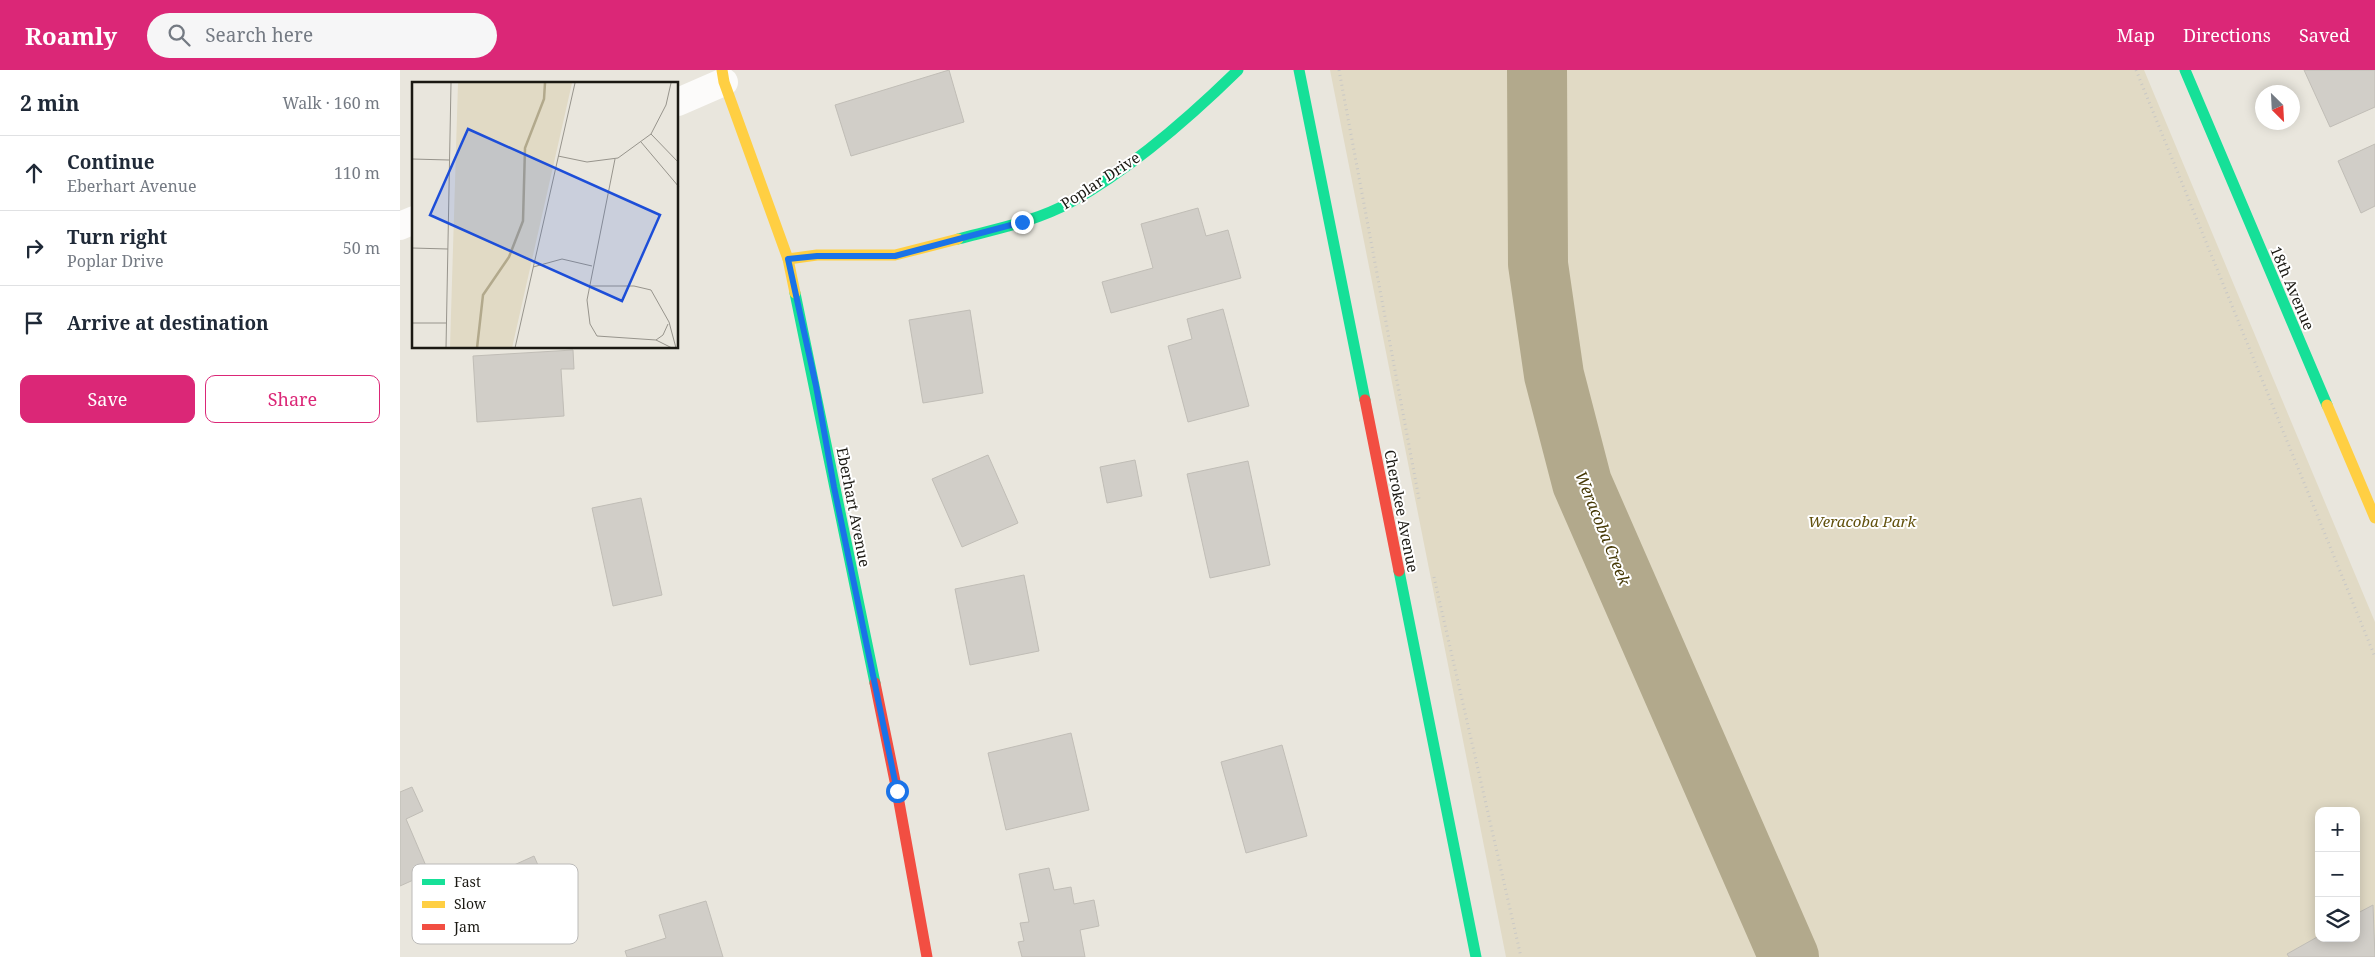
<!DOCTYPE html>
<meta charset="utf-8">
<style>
:root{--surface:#fff;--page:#f6f6f7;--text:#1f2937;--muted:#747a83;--line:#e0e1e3;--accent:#db2777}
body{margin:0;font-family:"Noto Serif",serif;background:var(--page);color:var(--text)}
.controls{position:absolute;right:15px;bottom:15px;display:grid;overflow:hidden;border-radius:10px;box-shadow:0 2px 12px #0003}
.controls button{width:45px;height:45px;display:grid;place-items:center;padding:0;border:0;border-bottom:1px solid var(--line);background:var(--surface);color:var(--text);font:25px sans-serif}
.compass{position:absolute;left:1855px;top:15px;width:45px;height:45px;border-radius:50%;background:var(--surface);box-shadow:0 2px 12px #0003;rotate:156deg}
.stop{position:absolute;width:15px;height:15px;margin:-11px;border:4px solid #1a73e8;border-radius:50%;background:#fff}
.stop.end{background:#1a73e8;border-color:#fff;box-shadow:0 1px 5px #0008}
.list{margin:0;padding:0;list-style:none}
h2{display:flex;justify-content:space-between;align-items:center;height:65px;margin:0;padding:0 20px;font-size:21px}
h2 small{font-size:16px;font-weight:400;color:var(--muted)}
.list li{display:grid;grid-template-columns:32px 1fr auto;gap:15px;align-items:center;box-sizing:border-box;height:75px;padding:0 20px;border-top:1px solid var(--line)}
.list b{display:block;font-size:19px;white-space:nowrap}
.list p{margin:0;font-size:16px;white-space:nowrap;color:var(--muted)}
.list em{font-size:16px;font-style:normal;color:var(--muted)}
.actions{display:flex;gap:10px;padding:15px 20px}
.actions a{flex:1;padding:11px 0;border:1px solid var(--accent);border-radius:10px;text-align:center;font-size:18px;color:var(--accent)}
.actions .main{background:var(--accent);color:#fff}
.icon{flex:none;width:28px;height:28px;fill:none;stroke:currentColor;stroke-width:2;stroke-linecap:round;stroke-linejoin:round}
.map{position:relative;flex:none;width:1975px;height:887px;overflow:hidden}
header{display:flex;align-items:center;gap:30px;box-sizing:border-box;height:70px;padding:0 25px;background:var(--accent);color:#fff}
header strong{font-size:24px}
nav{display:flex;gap:28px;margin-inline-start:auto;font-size:18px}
.search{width:350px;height:45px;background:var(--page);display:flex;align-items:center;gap:12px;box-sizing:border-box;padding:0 18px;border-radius:28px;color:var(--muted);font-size:19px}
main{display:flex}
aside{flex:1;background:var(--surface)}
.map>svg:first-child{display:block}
.green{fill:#e1dac5;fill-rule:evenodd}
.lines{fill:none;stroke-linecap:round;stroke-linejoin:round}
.river{stroke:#b2a98c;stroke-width:60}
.building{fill:#d1cec8;stroke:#c0bdb6}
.path{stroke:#c9c8c5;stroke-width:3;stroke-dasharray:1 4;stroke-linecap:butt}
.street{stroke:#fcfbfa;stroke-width:28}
.fast{stroke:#16e098;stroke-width:11}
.slow{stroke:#ffcf43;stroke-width:11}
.jam{stroke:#f24e42;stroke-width:11}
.route{stroke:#1a73e8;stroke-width:6}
.labels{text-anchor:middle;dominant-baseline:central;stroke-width:4;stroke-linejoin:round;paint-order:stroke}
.street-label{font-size:15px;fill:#1b1913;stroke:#fff}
.park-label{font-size:15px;font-style:italic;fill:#62510d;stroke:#fff}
.water-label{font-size:16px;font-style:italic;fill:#453804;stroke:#fff}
.inset-river{fill:none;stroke:#b2a98c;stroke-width:2.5}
.inset-road{fill:none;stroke:#97948c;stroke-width:1}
.view{fill:#1d4ed8;fill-opacity:0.15;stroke:#1d4ed8;stroke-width:2.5}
.inset-edge{fill:none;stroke:#1b1913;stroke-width:2.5}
.key{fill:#fff;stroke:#bbbab8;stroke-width:1}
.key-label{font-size:14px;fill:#1b1913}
</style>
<header>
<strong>Roamly</strong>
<div class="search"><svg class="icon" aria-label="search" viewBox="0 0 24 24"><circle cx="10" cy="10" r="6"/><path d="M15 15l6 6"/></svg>Search here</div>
<nav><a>Map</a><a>Directions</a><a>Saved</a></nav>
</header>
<main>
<aside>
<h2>2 min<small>Walk · 160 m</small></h2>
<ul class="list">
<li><svg class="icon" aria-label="ahead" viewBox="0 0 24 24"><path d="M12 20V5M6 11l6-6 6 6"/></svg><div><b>Continue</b><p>Eberhart Avenue</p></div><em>110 m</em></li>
<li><svg class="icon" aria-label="right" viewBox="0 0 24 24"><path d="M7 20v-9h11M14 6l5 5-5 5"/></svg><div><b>Turn right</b><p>Poplar Drive</p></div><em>50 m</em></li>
<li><svg class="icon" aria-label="arrive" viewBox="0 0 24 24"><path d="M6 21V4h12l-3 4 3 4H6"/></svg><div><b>Arrive at destination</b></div></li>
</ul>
<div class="actions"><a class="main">Save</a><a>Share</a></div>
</aside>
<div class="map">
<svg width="1975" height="887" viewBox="0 0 1975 887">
<rect width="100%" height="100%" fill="#e9e6dd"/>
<path class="green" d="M930 0H1744L1975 552V887H1106ZM1919 741H1956V868H1919Z"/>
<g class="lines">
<polyline class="river" points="1137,0 1138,194 1154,305 1182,413 1389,887"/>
</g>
<g class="building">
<polygon points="549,0 564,52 451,86 435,35"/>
<polygon points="1904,0 1975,0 1975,37 1930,57"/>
<polygon points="1975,74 1975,136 1961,143 1938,91"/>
<polygon points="798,138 806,166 828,160 841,208 711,243 702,212 753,198 741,154"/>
<polygon points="823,239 849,336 788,352 768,276 792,269 787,249"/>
<polygon points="570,240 583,323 523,333 509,250"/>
<polygon points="173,280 174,299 161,299 164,346 77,352 73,286"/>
<polygon points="588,385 618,453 562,477 532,409"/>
<polygon points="735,390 742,426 707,433 700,397"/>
<polygon points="848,391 870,495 810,508 787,404"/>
<polygon points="241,428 262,525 213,536 192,438"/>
<polygon points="624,505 639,581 570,595 555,519"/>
<polygon points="671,663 689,740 606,760 588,683"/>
<polygon points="882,675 907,766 846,783 821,692"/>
<polygon points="12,717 23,741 6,749 29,803 0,816 0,722"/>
<polygon points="134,786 151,825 90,853 72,814"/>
<polygon points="649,798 654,820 671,817 674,834 694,830 699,856 680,860 685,887 622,887 618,872 624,871 620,853 629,852 619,804"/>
<polygon points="306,831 323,887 227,887 225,881 266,868 259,845"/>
<polygon points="1973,835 1975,887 1889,887 1887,884 1919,866 1919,868 1956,868 1956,844"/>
</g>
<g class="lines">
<g class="path">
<polyline points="939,0 1019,429"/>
<polyline points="1736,0 1975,587"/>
<polyline points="1034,507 1121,887"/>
</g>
<g class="street">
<polyline points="278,32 324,12"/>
<polyline points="0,156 14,150"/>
</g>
<g class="fast">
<polyline points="899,0 965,330"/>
<polyline points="1785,0 1927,335"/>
<path d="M558 169C596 159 637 151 671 132 732 98 788 49 838 0"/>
<polyline points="395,223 475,613"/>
<polyline points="999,501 1076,887"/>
</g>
<g class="slow">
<polyline points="322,0 324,12 388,189 395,223"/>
<polyline points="388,189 417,185 495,185 558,169"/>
<polyline points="1927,335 1975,448"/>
</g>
<g class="jam">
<polyline points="965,330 999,501"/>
<polyline points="475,613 497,721 527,887"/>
</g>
</g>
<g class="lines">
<polyline class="route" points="497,721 434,417 416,316 388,189 417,186 495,186 622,152"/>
</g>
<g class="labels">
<g class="street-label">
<text transform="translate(700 110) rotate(-33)">Poplar Drive</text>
<text transform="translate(1893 218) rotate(67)">18th Avenue</text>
<text transform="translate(454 437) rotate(79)">Eberhart Avenue</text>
<text transform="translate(1002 441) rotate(79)">Cherokee Avenue</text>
</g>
<g class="park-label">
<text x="1462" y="451">Weracoba Park</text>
</g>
<g class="water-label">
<text transform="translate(1203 458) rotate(68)">Weracoba Creek</text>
</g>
</g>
<g transform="translate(12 12)">
<rect width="266" height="266" fill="#e9e6dd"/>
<path d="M46 1H160L100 266H38Z" fill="#e1dac5"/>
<path class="inset-river" d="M65 266 71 213 97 175 111 139 113 66 132 17 133 1"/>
<path class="inset-road" d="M239 52 267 81M229 60 267 105M146 74 175 80 206 76 239 52 254 23 259 1M0 77 37 78M0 166 36 167M121 185 150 177 180 184M179 204H222L239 208 257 240 264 266M0 241H35M185 254 178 242 175 218 203 77M185 254 244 258 260 266M244 258 251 253 256 242M34 266 39 1M103 266 163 1"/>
<path class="view" d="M56 47 248 133 210 219 18 133Z"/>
<rect width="266" height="266" class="inset-edge"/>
</g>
<rect x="12" y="794" width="166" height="80" rx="8" class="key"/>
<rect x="22" y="809" width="23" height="6" fill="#16e098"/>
<rect x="22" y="831" width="23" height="7" fill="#ffcf43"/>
<rect x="22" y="854" width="23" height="6" fill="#f24e42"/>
<g class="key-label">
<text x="54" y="817">Fast</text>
<text x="54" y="839">Slow</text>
<text x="54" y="862">Jam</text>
</g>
</svg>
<div class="controls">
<button>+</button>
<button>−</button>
<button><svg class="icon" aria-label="layers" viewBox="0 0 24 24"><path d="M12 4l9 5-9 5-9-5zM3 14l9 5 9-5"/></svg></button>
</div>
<svg class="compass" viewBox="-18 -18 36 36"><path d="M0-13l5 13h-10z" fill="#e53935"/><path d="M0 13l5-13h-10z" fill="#747a83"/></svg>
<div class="stop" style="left:497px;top:721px"></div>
<div class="stop end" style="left:622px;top:152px"></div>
</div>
</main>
